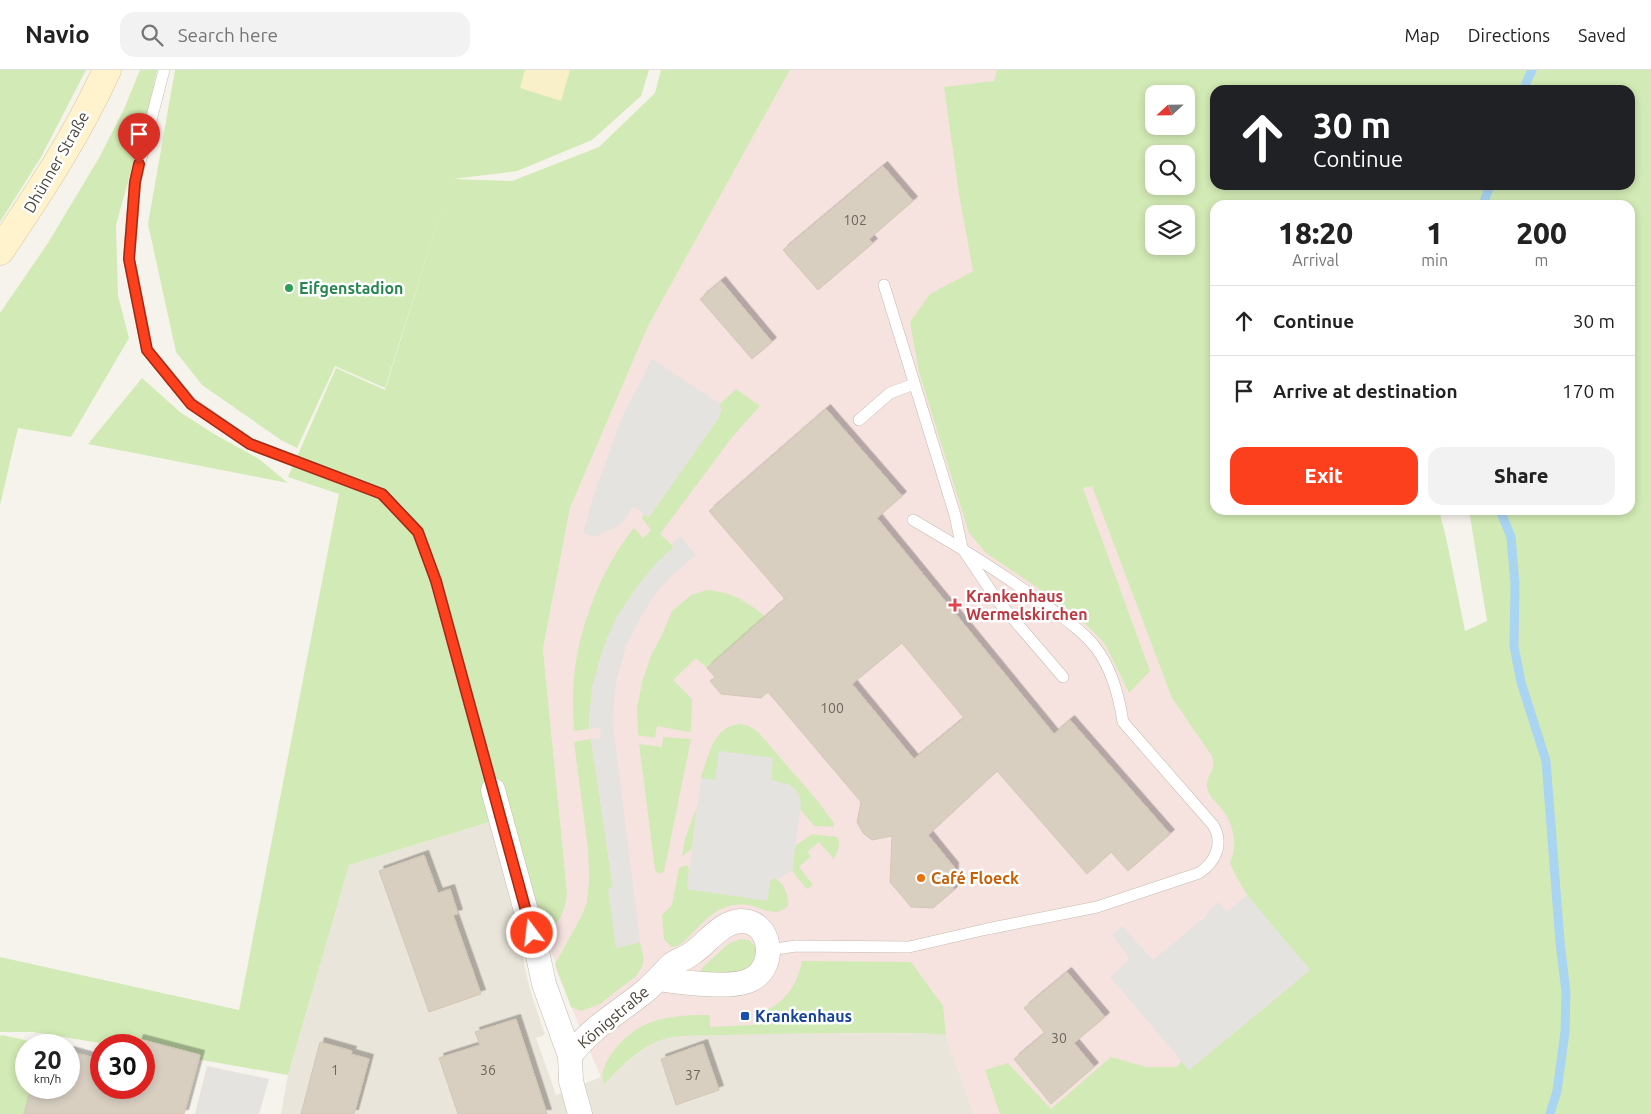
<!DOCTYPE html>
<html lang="en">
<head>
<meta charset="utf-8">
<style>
	:root { --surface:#fff; --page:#f2f2f2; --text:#222; --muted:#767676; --line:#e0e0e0; --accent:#fc3f1d }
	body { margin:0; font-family:Ubuntu,sans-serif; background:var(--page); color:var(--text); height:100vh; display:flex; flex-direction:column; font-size:19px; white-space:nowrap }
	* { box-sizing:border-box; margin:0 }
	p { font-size:16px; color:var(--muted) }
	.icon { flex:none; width:28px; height:28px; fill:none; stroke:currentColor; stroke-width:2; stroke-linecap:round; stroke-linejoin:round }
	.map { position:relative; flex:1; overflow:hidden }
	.details { position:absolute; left:1210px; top:130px; width:425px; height:315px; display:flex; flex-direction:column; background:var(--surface); border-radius:15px; box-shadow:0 2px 8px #0003 }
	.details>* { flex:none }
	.guide { position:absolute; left:1210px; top:15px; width:425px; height:105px; border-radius:15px; box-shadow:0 2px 8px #0003; background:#202124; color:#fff; overflow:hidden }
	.needle { width:32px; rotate:248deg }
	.controls { position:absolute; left:1145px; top:15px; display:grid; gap:10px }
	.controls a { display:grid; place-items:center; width:50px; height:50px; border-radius:10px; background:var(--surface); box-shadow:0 2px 8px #0003; font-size:25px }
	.speed { position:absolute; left:15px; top:964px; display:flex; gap:10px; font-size:25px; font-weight:700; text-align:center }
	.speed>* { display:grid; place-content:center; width:65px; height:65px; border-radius:50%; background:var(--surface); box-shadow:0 2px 8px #0003; line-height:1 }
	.speed small { font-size:12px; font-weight:400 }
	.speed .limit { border:8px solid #d22; background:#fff; color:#111 }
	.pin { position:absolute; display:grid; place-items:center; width:42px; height:42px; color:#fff; margin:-51px -21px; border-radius:50% 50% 50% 0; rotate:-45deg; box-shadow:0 0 5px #0007 }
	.pin .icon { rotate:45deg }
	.me { position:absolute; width:55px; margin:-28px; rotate:345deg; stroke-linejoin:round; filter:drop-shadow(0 0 4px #0008) }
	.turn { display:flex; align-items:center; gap:18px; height:105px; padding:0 20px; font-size:22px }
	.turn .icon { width:65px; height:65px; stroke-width:2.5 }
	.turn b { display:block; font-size:35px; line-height:42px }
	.eta { display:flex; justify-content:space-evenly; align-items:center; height:85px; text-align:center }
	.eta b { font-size:30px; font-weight:800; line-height:35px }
	.button { display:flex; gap:10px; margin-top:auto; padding:10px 20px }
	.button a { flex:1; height:58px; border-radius:15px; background:var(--accent); color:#fff; font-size:20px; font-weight:800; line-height:58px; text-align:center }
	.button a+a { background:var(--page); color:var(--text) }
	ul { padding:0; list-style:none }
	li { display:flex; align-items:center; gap:15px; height:70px; padding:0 20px; border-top:1px solid var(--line) }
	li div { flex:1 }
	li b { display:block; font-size:19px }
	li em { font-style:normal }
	header { display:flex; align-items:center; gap:30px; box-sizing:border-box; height:70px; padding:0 25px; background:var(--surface); border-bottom:1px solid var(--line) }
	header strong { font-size:24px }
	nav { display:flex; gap:28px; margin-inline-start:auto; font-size:18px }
	.search { width:350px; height:45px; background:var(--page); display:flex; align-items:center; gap:12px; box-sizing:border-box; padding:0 18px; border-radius:15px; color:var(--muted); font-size:19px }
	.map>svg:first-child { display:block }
</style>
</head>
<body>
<header>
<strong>Navio</strong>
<div class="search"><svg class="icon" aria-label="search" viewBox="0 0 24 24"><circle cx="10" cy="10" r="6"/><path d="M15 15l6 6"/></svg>Search here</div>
<nav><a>Map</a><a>Directions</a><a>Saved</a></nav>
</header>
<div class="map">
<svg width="1651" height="1044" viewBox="0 0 1651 1044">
	<defs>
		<filter id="shadow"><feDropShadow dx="4.5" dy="-4.5" stdDeviation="0" flood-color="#0004"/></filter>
	</defs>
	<rect width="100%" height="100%" fill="#f6f3ec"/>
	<path fill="#eae5da" d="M496,750L522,863L524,894L530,920L545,965L536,968L556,1025L601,1007L605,1014L617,1001L637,984L652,974L663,969L688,966L758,964L920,963L946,965L974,1044H281L288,1005L349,795Z"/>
	<path fill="#f6e3e0" d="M790,0H997L995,11L1154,176L1215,440L1289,875L1310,900L1401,1044H974L946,965L920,963L758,964L688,966L663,969L652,974L637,984L617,1001L604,1015L556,900L555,891L543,860L550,858L567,822L543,579L570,438L648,256Z"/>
	<g fill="#d2eab5" fill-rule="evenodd">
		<path d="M0,0H86L41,87L0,152Z"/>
		<path d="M140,0H157L148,40L116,155L118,226L129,268L71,367L18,358L0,435V243L48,173L99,88L124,39Z"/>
		<path d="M175,0H649L641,26L592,70L517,101L453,109L512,111L599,77L655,23L661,0H790L648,256L570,438L543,579L567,822C565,839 562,855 543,860L496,750L349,795L288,1005L144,980V975H112L33,962H0V887L239,940L339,424L288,407L336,298L385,320L451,109L385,318L335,296L297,378L281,370L202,315L176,282L148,154Z"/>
		<path d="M997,0H1651V1044H1000L985,1000L1008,993L1051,1039L1111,987L1146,997H1176L1182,991L1189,1000L1310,900C1282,867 1246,833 1230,793C1238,775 1234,754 1221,738C1215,731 1207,725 1207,715C1207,704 1217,700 1212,686L1172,628L1092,416L1083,418L1150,601L1129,623L1106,576L1096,564L1067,538L986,483L969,463L919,302L910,252L930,224L973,201L959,124L944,17L994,11ZM1215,20H1630V115H1215ZM1154,24H1186V56H1154ZM1154,84H1186V116H1154ZM1215,135H1630V440H1469L1487,551L1465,561L1447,472L1439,440H1215ZM1154,144H1186V176H1154Z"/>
		<path d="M142,308L180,342L214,364L259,389L288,413L88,374Z"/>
		<path d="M736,319L760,336L733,366L660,464L674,477C621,524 590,588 589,659L574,661C573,638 572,614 576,591C584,545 604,495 634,458L643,468L651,460L642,448L644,444L649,447L718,349L721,341L720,334Z"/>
		<path d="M707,520C734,523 744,530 765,546L707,598L696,588L673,610L692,629L691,661L689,662L657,656L655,668L638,665L637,638L642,612L652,583L660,569L672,541L691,525Z"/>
		<path d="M740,654L749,656L758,662L816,729L834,753V757L814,756L800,739V730L795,719L771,710L772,688L713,711L702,709L701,706C709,686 713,656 740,654Z"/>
		<path d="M663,667L691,669L664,802L659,804L655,800L639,674L662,677Z"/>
		<path d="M591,669L613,818L609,819L616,878L640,872L644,889L642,897L636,906L600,934L581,941L571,937L555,894L581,847L587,832L589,809L588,779L574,672Z"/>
		<path d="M697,736L692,779L682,786L685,769Z"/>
		<path d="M812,764L837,767C842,774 837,782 834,789L819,772L807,782L811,786L799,797L813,815L807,819L792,801L795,776Z"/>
		<path d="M686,795L689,798L687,819L767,830L769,811L773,808C785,812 788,825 788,836C775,848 763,838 748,835C744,834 737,835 733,835C709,839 696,863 678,876L671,877L664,869L662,845L672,835L679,798Z"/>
		<path d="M740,869L749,870L756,877V892L741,902L701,903V899L728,874Z"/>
		<path d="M802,891L911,892L943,936L946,965L920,963C856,963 792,963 729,965C710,966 678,964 661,970C639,978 619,998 604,1015C600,1004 604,996 610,986C636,948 668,945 710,945V957L754,955L758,951L760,943C764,940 770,939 774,936C791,925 798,909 802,891Z"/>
		<path d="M2,965L43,974L26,975V1018H31L24,1044H0V966Z"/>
	</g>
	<path fill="#f9efc9" d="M525,0H570L561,31L520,18Z"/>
	<g fill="#e5e3e0">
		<path d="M652,289L720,334L721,341L718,349L649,447L633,437L622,454L595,467L583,463L592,430L622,347Z"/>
		<path d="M680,466L696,485L670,507L654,526L642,545L626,576L617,609L614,631L613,655L640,872L616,878L608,819L613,817L591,669L601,668L600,657L589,659L592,617L607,568L617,546L639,514L657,492L674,477L672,474Z"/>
		<path d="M719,681L773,688L771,710L788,714L795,719L799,726L801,734L792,801L777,809L771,808L767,831L687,819L701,708L715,710Z"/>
		<path d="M1247,825L1310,900L1189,1000L1110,907L1127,892L1129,887L1112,865L1122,856L1153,890L1206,846L1207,843L1218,832L1226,841H1228Z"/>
		<path d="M207,996L269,1009L259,1044H195Z"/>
	</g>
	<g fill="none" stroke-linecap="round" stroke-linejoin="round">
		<g stroke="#a9d4f2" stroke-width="9">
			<path d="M1523,20L1532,0"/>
			<path d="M1483,135L1490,115"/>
			<path d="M1500,440L1511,467L1515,514L1514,576L1521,612L1546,691L1560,872L1566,922L1565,962L1557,1021L1550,1044"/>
		</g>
	</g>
	<g fill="#d8cfc1" stroke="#d3c7b4" fill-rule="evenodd" filter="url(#shadow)">
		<path d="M883,96L913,131L869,169L873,173L818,220L783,180Z"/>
		<path d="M721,211L772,272L752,289L700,229Z"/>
		<path d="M826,339L902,426L877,448L1054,664L1070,650L1170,764L1128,801L1111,782L1087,804L997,701L928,765L954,797L953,821L933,838L911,837L890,812L892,766L872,770L863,763L857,752L861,732L768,622L761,628L721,624L710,611L715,607L707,598L785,529L709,441ZM902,573L964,648L914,689L852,614Z"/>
		<path d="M424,785L438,823L450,819L458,844L453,845L481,924L429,942L379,801Z"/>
		<path d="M1067,902L1105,947L1074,973L1094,997L1051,1034L1014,989L1045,963L1024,938Z"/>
		<path d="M516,949L547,1044H458L439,988L480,975L475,962Z"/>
		<path d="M139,969L200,985L184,1044H24L31,1018H69V981L101,990V1018H144V975H137Z"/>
		<path d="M320,972L352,981L351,984L369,989L354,1044H301Z"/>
		<path d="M703,974L719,1020L676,1035L661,989Z"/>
	</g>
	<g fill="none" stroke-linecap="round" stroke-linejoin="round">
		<g stroke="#c2bbae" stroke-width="12">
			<g id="lane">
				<path d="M164,0L135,112L129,189L147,280L191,333L250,374L382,424L418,462L436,511L493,720"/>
				<path d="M884,215L955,445L962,478L997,530L1063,607"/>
				<path d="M859,350L890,323L914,314"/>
				<path d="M769,880L796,876L909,877L987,859L1097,837L1199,803C1216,792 1224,773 1213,755L1123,652C1119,626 1112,599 1096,578C1082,560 1062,547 1044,534C1002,503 958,476 913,450"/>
			</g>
		</g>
		<g stroke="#c2bbae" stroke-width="25">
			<g id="street">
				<path d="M493,720L537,881L544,914L570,986"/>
				<path d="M580,1044L571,1011L570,986C590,958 618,943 644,922C654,914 662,904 671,895C677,890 685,889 691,884C707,874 720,852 741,851C772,851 777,896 752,909C734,920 680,912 658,909"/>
			</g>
		</g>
		<g stroke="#d6c79b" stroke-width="29">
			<path id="secondary" d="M0,181C39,123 78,64 107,0"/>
		</g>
		<use href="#lane" stroke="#fff" stroke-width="11"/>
		<use href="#street" stroke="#fff" stroke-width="24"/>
		<use href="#secondary" stroke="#fff3cd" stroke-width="28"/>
	</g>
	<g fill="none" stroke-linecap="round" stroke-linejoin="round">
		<g stroke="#a42913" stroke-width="12">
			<path id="route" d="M139,94L135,112L129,189L147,280L191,334L250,374L382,424L418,462L436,511L532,863"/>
		</g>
		<use href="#route" stroke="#fc3f1d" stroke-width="9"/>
	</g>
	<circle fill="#2e9e5b" stroke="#fff" stroke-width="2" cx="289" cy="218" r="5"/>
	<path fill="#e0444e" stroke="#fff" stroke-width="2" d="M952.5 527.5h5v5h5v5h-5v5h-5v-5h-5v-5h5z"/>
	<circle fill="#e8710a" stroke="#fff" stroke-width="2" cx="921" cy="808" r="5"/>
	<rect fill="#1a4fb4" stroke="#fff" stroke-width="2" x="740" y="941" width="10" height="10" rx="2.5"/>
	<g text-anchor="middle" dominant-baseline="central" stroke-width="5" stroke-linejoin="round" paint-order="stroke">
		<g font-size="14" fill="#6e675b">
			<text x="855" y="150">102</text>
			<text x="832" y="638">100</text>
			<text x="1059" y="968">30</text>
			<text x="335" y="1000">1</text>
			<text x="488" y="1000">36</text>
			<text x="693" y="1005">37</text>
		</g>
		<g font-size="16" fill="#4b4439" stroke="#fff">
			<text transform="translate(56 92) rotate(-60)">Dhünner Straße</text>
			<text transform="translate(613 947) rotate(-40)">Königstraße</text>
		</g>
		<g font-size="16" font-weight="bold" fill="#27864d" stroke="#fff" text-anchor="start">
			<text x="299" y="218">Eifgenstadion</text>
		</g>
		<g font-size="16" font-weight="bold" fill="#be3a42" stroke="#fff" text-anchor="start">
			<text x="966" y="526">Krankenhaus<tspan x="966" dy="18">Wermelskirchen</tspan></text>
		</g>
		<g font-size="16" font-weight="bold" fill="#c56008" stroke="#fff" text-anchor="start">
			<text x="931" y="808">Café Floeck</text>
		</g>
		<g font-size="16" font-weight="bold" fill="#164399" stroke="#fff" text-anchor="start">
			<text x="755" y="946">Krankenhaus</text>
		</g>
	</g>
</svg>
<div class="controls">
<a><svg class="needle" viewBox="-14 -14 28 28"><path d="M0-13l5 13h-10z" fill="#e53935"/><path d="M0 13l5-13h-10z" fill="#767676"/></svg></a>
<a><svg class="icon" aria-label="search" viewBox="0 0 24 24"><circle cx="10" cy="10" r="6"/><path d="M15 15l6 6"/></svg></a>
<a><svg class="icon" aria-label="layers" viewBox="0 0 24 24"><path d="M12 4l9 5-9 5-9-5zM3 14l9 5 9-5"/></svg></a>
</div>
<div class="speed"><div>20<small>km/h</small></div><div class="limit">30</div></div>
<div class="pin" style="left:139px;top:94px;background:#d93025"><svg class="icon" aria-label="arrive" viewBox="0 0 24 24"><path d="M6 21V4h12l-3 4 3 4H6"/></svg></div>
<svg class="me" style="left:532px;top:863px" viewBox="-20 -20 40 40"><circle r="17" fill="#fc3f1d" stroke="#fff" stroke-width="3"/><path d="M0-11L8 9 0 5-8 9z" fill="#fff"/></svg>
<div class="guide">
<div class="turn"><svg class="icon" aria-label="ahead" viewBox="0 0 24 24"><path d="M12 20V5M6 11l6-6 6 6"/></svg><div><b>30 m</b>Continue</div></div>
</div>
<section class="details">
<div class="eta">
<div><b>18:20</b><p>Arrival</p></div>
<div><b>1</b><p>min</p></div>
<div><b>200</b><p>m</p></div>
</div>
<ul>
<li><svg class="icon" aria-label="ahead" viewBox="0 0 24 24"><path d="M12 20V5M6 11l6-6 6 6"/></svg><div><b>Continue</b></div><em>30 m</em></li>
<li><svg class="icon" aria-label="arrive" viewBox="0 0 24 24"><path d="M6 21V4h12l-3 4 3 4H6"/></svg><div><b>Arrive at destination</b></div><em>170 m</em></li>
</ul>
<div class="button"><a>Exit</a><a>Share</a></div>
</section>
</div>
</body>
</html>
